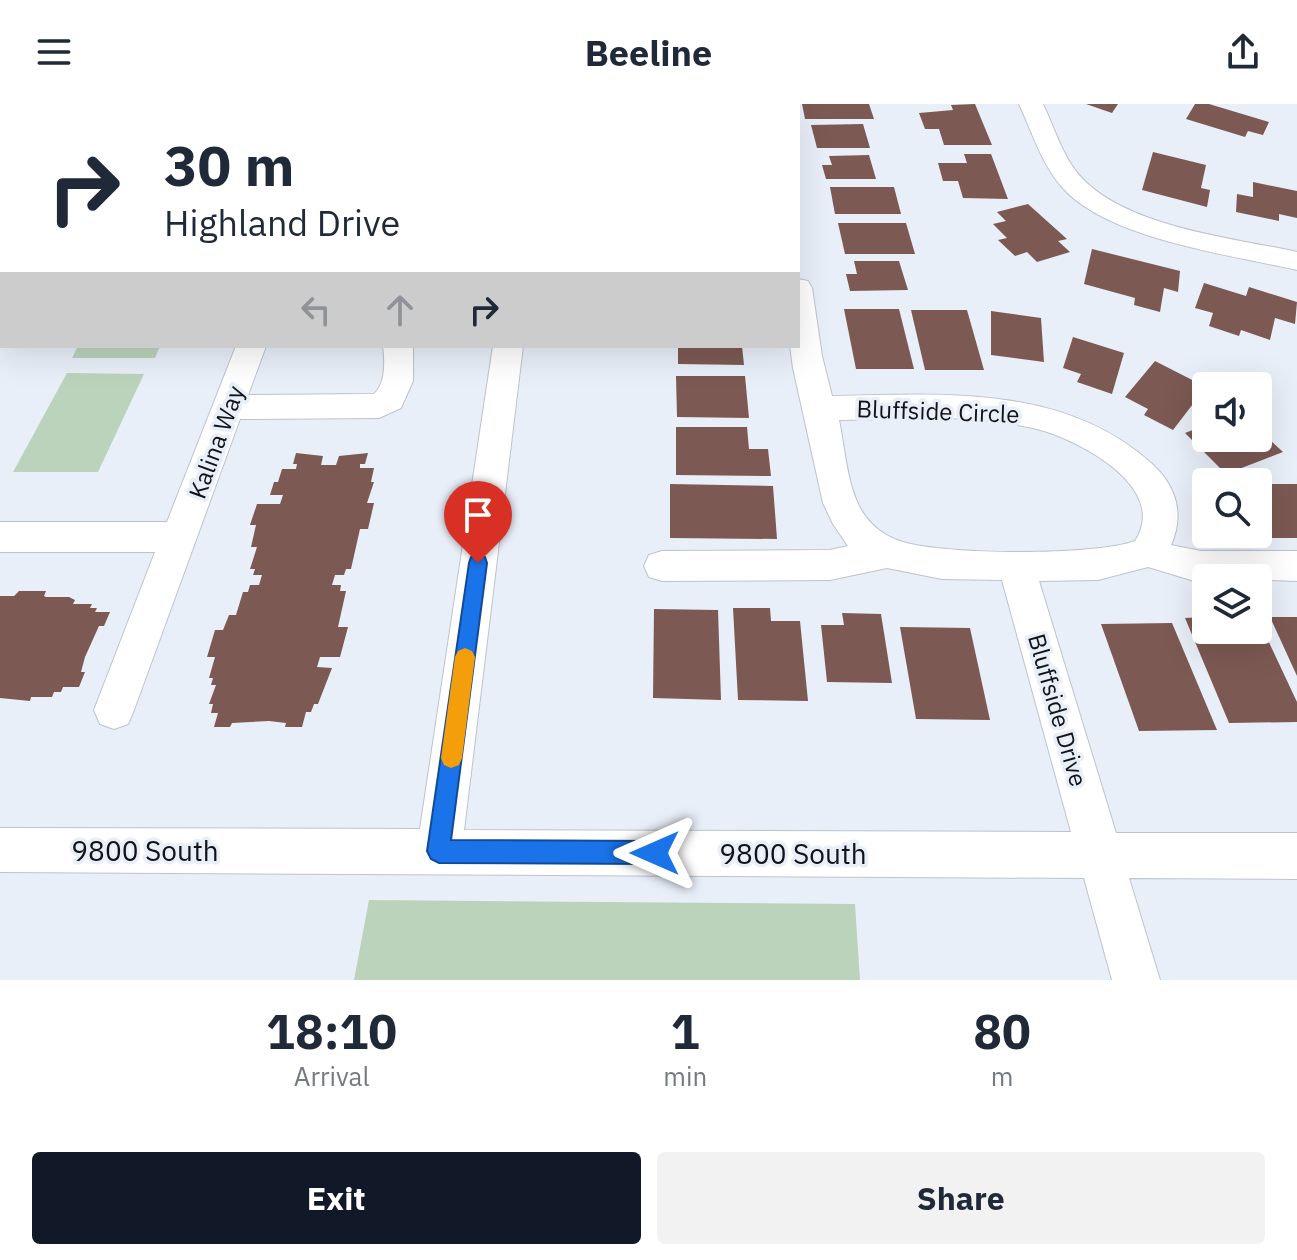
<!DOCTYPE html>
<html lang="en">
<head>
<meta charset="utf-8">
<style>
	:root { --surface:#fff; --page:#f2f2f3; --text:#1f2937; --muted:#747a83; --accent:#111827 }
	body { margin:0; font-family:"IBM Plex Sans",sans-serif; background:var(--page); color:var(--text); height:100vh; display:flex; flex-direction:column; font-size:30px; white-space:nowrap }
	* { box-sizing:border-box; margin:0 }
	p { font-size:26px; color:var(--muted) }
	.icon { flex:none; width:44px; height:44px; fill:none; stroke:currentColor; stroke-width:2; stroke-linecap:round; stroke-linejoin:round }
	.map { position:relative; height:876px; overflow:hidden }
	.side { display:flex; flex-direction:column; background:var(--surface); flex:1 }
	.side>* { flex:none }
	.banner { position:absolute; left:0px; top:0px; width:800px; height:244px; box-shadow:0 8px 32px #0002; background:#fff; color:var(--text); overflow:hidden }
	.controls { position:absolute; left:1192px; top:268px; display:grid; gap:16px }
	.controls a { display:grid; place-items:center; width:80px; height:80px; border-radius:8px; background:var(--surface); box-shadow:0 8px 32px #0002; font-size:40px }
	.pin { position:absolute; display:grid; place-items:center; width:68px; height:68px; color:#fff; margin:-82px -34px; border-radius:50% 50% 50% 0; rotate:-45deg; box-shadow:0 0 8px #0007 }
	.pin .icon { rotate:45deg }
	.me { position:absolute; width:88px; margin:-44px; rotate:270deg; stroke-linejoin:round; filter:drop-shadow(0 0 6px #0008) }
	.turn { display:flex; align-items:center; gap:28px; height:168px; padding:0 32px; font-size:36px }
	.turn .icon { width:104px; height:104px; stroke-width:2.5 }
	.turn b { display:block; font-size:56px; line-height:68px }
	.lanes { display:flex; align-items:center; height:76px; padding:0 32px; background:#0003; justify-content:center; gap:40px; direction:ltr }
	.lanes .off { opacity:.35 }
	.eta { display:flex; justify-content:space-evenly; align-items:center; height:136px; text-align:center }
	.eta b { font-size:48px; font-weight:700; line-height:56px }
	.button { display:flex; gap:16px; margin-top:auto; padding:16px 32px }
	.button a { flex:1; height:92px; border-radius:8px; background:var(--accent); color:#fff; font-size:32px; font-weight:700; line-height:92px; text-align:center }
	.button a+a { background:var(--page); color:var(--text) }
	header { display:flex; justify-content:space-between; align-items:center; height:104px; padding:0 32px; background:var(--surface); font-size:36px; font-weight:700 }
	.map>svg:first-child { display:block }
</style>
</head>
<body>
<header><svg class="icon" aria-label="menu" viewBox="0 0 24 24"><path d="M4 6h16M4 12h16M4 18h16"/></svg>Beeline<svg class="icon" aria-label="share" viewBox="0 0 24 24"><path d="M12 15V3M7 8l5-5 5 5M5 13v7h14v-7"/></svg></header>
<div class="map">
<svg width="1297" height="876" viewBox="0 0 1297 876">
	<rect width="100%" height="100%" fill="#e9eff9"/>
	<g fill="#bbd3bb">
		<path d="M78,242H160L155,254H72Z"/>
		<path d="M67,269L144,270L98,368H13Z"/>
		<path d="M369,796L855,800L860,876H354Z"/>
	</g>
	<g fill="#7d5953">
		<path d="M802,0H869L874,15H805Z"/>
		<path d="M975,0L992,41H944L939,25H925L919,9L953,6L951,1Z"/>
		<path d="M1086,0H1118L1112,9Z"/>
		<path d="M1195,0H1209L1269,18L1263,31L1248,27L1245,33L1186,15Z"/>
		<path d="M863,20L870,44H817L811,21Z"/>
		<path d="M1153,48L1206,61L1201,84L1210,86L1207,103L1142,86Z"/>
		<path d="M964,50H991L1008,95L963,94L958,77H943L938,59H967Z"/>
		<path d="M869,51L876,75H826L822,61H832L829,52Z"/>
		<path d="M1253,78L1297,87V114L1279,110V117L1236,108L1237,90L1253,93Z"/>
		<path d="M830,83H894L901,110H835Z"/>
		<path d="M1028,100L1067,135L1058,137L1070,148L1037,158L1027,148L1015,152L998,136L1007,134L993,120L1006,117L997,108Z"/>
		<path d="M838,119H906L915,150H845Z"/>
		<path d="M1092,145L1180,167L1178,188L1164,184L1160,208L1134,201L1135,194L1084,180Z"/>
		<path d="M854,157H899L908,186L850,187L846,170H857Z"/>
		<path d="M1204,179L1246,192L1249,183L1297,198L1295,220L1275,214L1270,236L1241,226L1239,232L1209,222L1213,209L1195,204Z"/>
		<path d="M844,205H899L914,265H856Z"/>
		<path d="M911,206H967L984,266H925Z"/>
		<path d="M991,207L1041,214L1044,258L991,251Z"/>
		<path d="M1073,233L1124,249L1112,290L1077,278L1081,270L1063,264Z"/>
		<path d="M678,242H742L744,261L678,260Z"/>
		<path d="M1155,257L1206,283L1173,326L1144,311L1148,305L1125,293Z"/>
		<path d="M676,272H745L749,314L677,313Z"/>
		<path d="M1206,321V334H1258V325L1283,348L1226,370L1185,329Z"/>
		<path d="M676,323H747L749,345H768L771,372L676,371Z"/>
		<path d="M296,349L323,352L321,361H336L339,352L368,349L365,360H360V364H374L371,378H374L367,399H374L368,425H360L351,465H346L344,471H335L332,481H341L340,487H346L338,523H348L340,553H320L317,563L332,564L318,600H314L311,608H306L302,623H285L286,619L269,617L232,619L230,623H214L218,609H211L213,600H209L216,581H211L213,574H209L215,553H207L215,526H223L229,511H236L243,488H248L250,481H259L262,471H253L255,465H250L257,443H251L256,421H250L257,400H280L283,391H270L274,378H278L282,365H296L297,360H293Z"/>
		<path d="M670,380L773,382L777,435L670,434Z"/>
		<path d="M1258,380H1297V434H1252L1250,430H1258Z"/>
		<path d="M19,487H46L44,492L46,493H69L75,496L73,500H92L90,504H97L95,508H110L104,522H99L85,553L81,568H85L79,583H63L61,588H54L52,593H31L30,597L0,594V492H14Z"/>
		<path d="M733,504H770L771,517H800L808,597L738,596Z"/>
		<path d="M654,505L718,506L721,596L653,594Z"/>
		<path d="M842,509L881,510L892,579L827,578L821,521H844Z"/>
		<path d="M1206,513V526H1258V515L1297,598V618L1229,619L1185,514Z"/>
		<path d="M1270,513H1297V572Z"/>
		<path d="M1172,519L1217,626L1139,627L1101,520Z"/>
		<path d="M900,523L970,524L990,616L916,615Z"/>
	</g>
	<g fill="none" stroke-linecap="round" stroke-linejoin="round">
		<g stroke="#bdc3cd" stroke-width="2">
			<g id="minor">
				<path d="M330,0H354L329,2Z"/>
				<rect x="529" y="0" width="24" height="2"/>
				<path d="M746,0H770L771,2H747Z"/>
				<path d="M1019,0H1043C1054,23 1062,51 1079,71C1124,123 1233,134 1297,148V166C1232,151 1105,135 1061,82C1041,58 1032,28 1019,0Z"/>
				<path d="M0,104H2L0,122Z"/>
				<path d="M798,175L808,177L812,184L822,252L832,292C942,290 1063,280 1151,359C1176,381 1185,410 1171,441L1201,447H1297V477L1206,474V478L1201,479L1148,463L1098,476L1039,477L1116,729H1297V775L1129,774L1160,876H1112L1084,774L0,768V724L420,725L493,242H523L464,726L1071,728L1002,476L942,475L887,464L830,476L662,477L649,473L644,462L649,451L662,447L830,446L848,442L833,420L823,399L793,264L790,242H798ZM951,314C980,316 1009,318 1037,325C1079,336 1170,383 1135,437C1094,452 946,451 903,438C892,435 880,428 872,420C847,396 846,348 839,316Z"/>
				<path d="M236,242H266L248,291L374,290C386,279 385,257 383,242H413V277L401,304L379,314L240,315L134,606L128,620L114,625L100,620L94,606L155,448H0V418H167Z"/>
			</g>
		</g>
		<use href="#minor" fill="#fff" fill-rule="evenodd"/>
	</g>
	<path fill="#1a73e8" stroke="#114b97" stroke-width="2" d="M478,451L485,453L487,459L451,736L655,737L663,741L667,749L663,757L655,760L439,759L431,755L427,747L469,459L471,453Z"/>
	<path fill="#f59e0b" d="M465,544L472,547L475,553L462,654L459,661L451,664L444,661L441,654L455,553L458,547Z"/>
	<g text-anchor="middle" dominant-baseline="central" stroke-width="7" stroke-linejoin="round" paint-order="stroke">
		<g font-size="24" fill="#111316" stroke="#e9eff9">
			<text transform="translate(938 307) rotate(2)">Bluffside Circle</text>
			<text transform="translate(216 338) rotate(-70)">Kalina Way</text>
			<text transform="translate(1058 606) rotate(74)">Bluffside Drive</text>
		</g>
		<g font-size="28" fill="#111316" stroke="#e9eff9">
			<text x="145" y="746">9800 South</text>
			<text x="793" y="749">9800 South</text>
		</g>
	</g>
</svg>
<div class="controls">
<a><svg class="icon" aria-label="sound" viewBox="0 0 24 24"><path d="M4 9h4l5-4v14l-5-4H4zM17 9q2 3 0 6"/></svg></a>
<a><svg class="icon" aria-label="search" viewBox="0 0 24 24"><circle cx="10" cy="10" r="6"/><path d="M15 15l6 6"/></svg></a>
<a><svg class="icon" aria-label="layers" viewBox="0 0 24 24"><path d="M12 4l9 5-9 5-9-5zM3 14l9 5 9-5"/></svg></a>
</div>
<div class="pin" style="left:478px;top:459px;background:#d93025"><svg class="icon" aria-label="arrive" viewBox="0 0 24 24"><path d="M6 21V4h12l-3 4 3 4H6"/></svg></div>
<svg class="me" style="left:655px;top:749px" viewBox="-20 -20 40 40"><path d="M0-17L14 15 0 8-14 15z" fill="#1a73e8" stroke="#fff" stroke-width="4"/></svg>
<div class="banner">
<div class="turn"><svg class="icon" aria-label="right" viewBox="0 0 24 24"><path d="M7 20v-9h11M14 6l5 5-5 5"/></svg><div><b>30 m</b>Highland Drive</div></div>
<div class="lanes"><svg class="icon off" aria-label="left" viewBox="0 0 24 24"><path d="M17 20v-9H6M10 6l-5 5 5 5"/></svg><svg class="icon off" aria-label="ahead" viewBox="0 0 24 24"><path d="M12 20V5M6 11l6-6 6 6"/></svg><svg class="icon" aria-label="right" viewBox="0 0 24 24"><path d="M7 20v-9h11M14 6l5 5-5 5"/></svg></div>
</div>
</div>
<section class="side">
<div class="eta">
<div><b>18:10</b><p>Arrival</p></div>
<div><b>1</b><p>min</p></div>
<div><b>80</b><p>m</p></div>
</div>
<div class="button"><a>Exit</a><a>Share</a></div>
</section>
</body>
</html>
